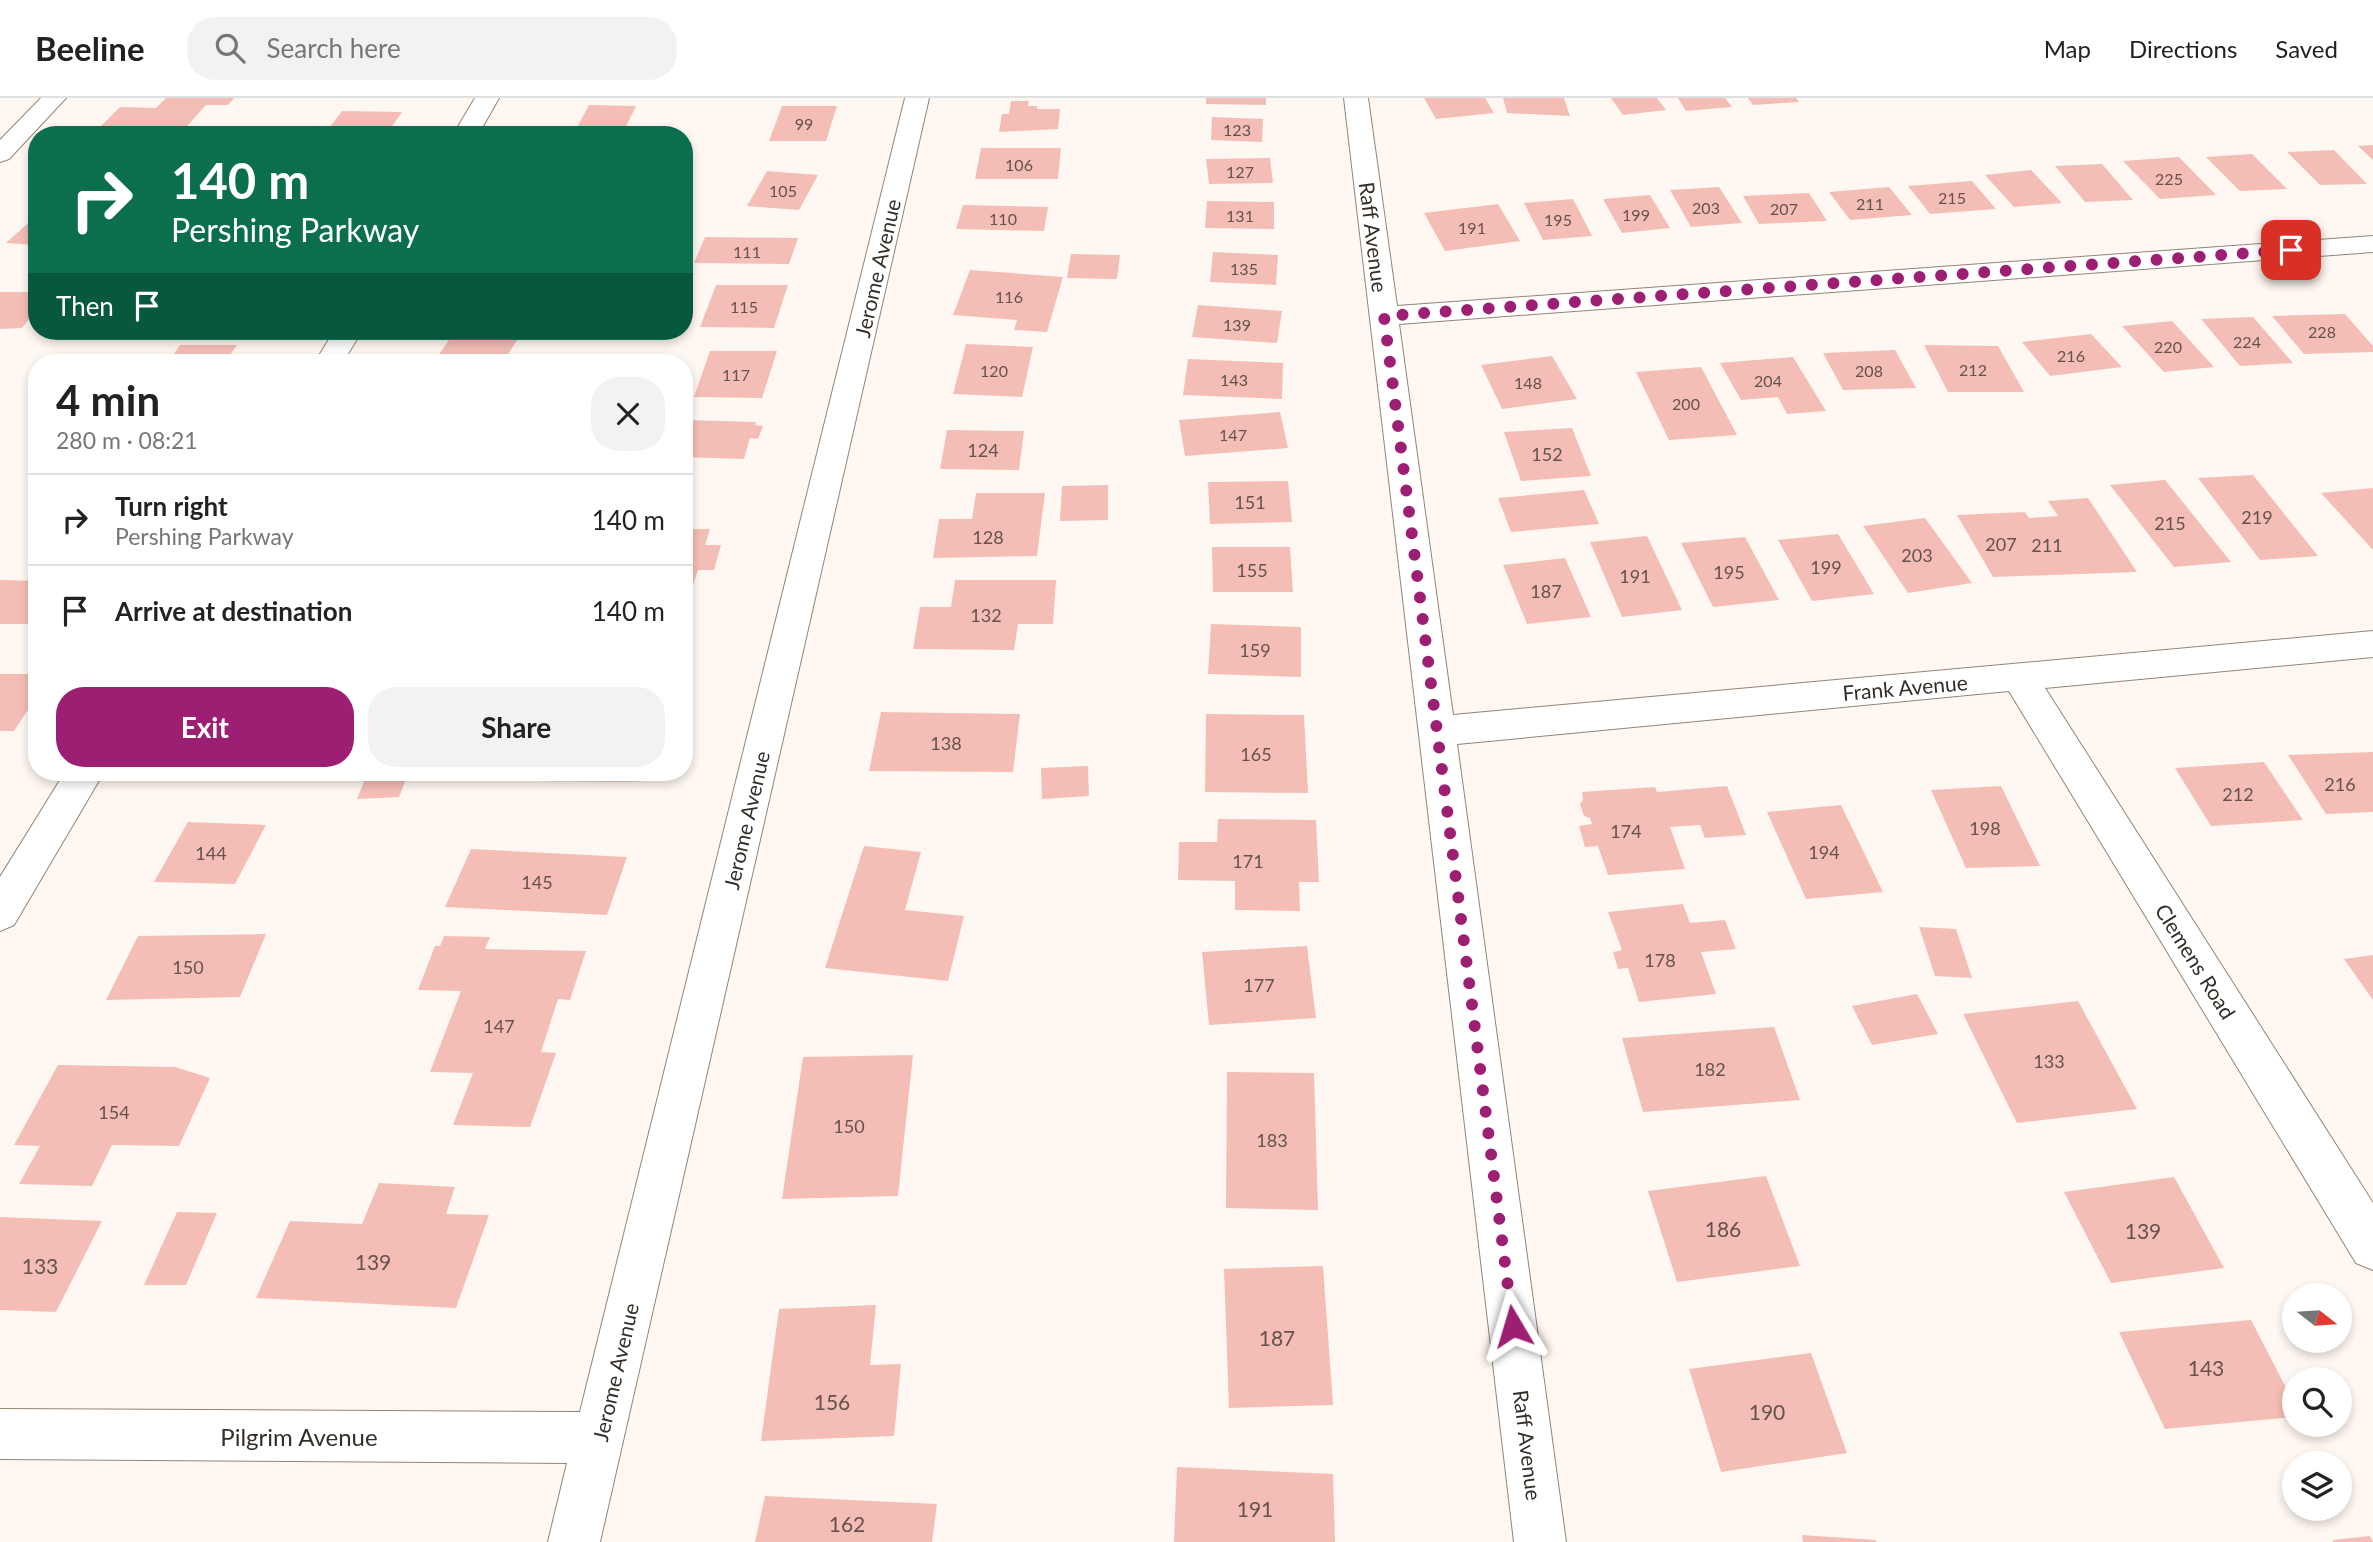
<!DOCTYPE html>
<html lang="en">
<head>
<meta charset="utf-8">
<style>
	:root { --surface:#fff; --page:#f2f2f2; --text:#222; --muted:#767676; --line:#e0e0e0; --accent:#9d1f73 }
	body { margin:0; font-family:Lato,sans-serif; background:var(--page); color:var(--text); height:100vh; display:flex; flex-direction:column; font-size:26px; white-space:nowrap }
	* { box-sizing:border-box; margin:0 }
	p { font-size:23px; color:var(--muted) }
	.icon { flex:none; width:38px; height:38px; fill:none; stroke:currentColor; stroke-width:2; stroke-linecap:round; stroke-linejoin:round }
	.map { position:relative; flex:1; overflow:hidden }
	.side { position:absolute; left:28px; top:256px; width:665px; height:427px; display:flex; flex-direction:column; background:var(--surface); border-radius:28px; box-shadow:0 4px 10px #0003 }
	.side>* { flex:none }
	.guide { position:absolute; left:28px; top:28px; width:665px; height:214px; border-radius:28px; box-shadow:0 4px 10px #0003; background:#0b6e4f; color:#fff; overflow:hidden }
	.needle { width:46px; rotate:107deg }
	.controls { position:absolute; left:2282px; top:1185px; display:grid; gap:14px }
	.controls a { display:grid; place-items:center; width:70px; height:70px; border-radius:50%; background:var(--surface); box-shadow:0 4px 10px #0003; font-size:35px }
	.pin { position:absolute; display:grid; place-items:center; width:60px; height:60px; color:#fff; margin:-30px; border-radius:14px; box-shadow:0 4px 10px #0006 }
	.me { position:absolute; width:77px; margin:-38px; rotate:353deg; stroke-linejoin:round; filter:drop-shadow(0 0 5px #0008) }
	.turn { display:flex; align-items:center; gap:24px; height:147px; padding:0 28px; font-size:32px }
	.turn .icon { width:91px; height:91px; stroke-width:2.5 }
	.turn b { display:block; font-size:49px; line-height:60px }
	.then { display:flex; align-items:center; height:66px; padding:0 28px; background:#0003; gap:14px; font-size:26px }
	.round { display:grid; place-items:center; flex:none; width:74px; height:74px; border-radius:28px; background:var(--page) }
	.overview { display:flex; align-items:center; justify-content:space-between; height:119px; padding:0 28px }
	h1 { font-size:42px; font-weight:700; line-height:52px }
	.primary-button { display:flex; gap:14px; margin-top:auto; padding:14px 28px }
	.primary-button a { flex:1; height:80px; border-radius:28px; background:var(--accent); color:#fff; font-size:28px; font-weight:700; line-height:80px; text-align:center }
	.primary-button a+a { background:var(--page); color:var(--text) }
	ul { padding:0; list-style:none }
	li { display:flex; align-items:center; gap:21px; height:91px; padding:0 28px; border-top:2px solid var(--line) }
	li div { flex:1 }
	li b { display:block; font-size:26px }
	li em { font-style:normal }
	header { display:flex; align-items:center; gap:42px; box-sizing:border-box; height:98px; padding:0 35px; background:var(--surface); border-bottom:2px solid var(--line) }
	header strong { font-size:33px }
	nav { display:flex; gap:38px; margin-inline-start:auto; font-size:24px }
	.search { width:490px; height:63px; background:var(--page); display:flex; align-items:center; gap:18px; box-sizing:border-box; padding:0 24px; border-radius:28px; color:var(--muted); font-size:26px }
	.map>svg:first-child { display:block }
</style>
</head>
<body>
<header>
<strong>Beeline</strong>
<div class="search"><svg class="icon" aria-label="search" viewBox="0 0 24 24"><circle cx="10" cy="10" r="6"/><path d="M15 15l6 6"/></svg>Search here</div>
<nav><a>Map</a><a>Directions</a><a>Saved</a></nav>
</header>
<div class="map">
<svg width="2373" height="1444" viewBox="0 0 2373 1444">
	<rect width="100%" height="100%" fill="#fff8f2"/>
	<g fill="#f4beb6">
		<path d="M166,0H234L228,7H206L180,36L96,33L120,9L156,10Z"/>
		<path d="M1206,0H1266V7L1206,6Z"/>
		<path d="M1424,0H1485L1494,15L1436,21Z"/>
		<path d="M1503,0H1564L1570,18L1507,15Z"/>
		<path d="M1611,0H1657L1666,12L1623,17Z"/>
		<path d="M1678,0H1725L1732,9L1686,13Z"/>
		<path d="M1748,0H1796L1799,4L1753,7Z"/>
		<path d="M1011,3H1029L1028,8H1037V11H1060L1058,31L999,34L1002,16H1009Z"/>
		<path d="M589,7L636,8L622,37H573Z"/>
		<path d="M782,8H837L826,43H769Z"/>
		<path d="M342,13L402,14L386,37H324Z"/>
		<path d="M1212,19L1263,21L1262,44L1211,42Z"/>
		<path d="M2373,47V62L2358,48Z"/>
		<path d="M981,50H1061L1058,81H975Z"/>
		<path d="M2334,52L2367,86L2320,87L2287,54Z"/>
		<path d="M2252,56L2287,91L2240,93L2206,59Z"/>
		<path d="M2179,59L2216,97L2160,101L2123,63Z"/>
		<path d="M1270,60L1273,85L1209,86L1206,61Z"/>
		<path d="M2102,66L2133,102L2085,104L2055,68Z"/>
		<path d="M2031,72L2062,105L2014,109L1985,77Z"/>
		<path d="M767,73L818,77L799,112L747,108Z"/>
		<path d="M1972,83L1996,111L1930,116L1908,88Z"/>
		<path d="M1719,89L1742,125L1691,129L1670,92Z"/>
		<path d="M1889,89L1912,117L1850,122L1829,94Z"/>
		<path d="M1809,95L1827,123L1759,126L1743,98Z"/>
		<path d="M1650,97L1670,130L1622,135L1603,101Z"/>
		<path d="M1573,101L1592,138L1543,142L1524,105Z"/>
		<path d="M1207,103L1274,104V131L1205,130Z"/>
		<path d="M1498,106L1520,143L1445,153L1424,115Z"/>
		<path d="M963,107L1048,109L1044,133L956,131Z"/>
		<path d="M37,117V147L6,145Z"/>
		<path d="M705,139L798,140L789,166L694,165Z"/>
		<path d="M1213,154L1278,157L1276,187L1210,184Z"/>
		<path d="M1071,156L1120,157L1117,181L1067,180Z"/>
		<path d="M970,172L1063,179L1047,234L1014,232L1017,222L953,217Z"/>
		<path d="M716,187H788L774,230L700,229Z"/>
		<path d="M0,194H37V211L22,230L0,231Z"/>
		<path d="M1198,207L1282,213L1277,245L1192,239Z"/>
		<path d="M2345,216L2373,248V254L2304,256L2272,218Z"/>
		<path d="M2253,219L2293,265L2240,268L2201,221Z"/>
		<path d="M2172,223L2214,269L2164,274L2122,228Z"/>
		<path d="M455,233H523L503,264H434Z"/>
		<path d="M2091,236L2122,269L2050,278L2022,244Z"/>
		<path d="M966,246L1033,249L1022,299L953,296Z"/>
		<path d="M180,247H237L225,264H168Z"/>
		<path d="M1924,247L1998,248L2024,294H1948Z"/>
		<path d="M1895,252L1916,290L1843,292L1823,255Z"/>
		<path d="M710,253H777L762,300L694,299Z"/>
		<path d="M1552,258L1577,301L1502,311L1481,267Z"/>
		<path d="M1793,259L1826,313L1787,316L1778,299L1741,302L1720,265Z"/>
		<path d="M1188,261L1283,265L1282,301L1183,297Z"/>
		<path d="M1701,269L1737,337L1669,342L1636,274Z"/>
		<path d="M1280,314L1288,350L1185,358L1179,322Z"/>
		<path d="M684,322L756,324L755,327L763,328L758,341L750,340L744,361L684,359Z"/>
		<path d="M1572,330L1591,378L1521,383L1504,334Z"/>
		<path d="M947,332L1024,333L1019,372L940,371Z"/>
		<path d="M2253,377L2318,458L2260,462L2198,380Z"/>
		<path d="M2165,382L2231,464L2174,469L2110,387Z"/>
		<path d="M1288,383L1292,424L1210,426L1208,384Z"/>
		<path d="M1108,387V422L1060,423L1062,388Z"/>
		<path d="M2373,390V452L2321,395Z"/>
		<path d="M1584,392L1599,426L1511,434L1498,400Z"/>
		<path d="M976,395H1045L1037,458L933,460L939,421H972Z"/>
		<path d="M2088,400L2137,474L1993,479L1957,417L2025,414L2029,420L2058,418L2048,403Z"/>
		<path d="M1925,420L1972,485L1908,495L1863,428Z"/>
		<path d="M684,431H710L705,447H721L714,472H698L691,493H684Z"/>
		<path d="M1838,436L1874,496L1812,503L1778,442Z"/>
		<path d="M1647,438L1682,512L1622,519L1590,444Z"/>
		<path d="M1745,439L1779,502L1713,509L1681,445Z"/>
		<path d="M1212,449H1290L1293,494H1213Z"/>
		<path d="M1565,460L1591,519L1527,526L1503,467Z"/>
		<path d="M0,482L37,483V526H0Z"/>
		<path d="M955,482H1056L1053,526H1018L1014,552L913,551L920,509H951Z"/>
		<path d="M1211,526L1301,529V579L1208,576Z"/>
		<path d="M0,576H35L33,579H37V598L14,633H0Z"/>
		<path d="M881,614L1020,616L1013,674L869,673Z"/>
		<path d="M1206,616L1304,617L1308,695L1205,694Z"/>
		<path d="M2373,654V714L2326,716L2288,657Z"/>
		<path d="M2264,664L2303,722L2211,728L2175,670Z"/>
		<path d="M1088,668L1089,698L1042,701L1041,670Z"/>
		<path d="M226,674H327L325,677L226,676Z"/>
		<path d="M368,674H409L399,699L357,701Z"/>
		<path d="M522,674H649L646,683L626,684L534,683L519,681Z"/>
		<path d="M1727,688L1746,737L1705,740L1700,727L1670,729L1685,771L1608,777L1598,748L1585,749L1579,728L1592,726L1590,720L1584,718L1580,706L1583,702L1582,694L1655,689L1657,694Z"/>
		<path d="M2001,688L2040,768L1966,770L1931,692Z"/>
		<path d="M1841,707L1883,794L1806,801L1767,714Z"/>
		<path d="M1218,721L1316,722L1319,784H1299L1300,813L1235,812V783L1178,782L1179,744H1217Z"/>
		<path d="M188,724L266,727L235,786L154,784Z"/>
		<path d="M864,748L921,754L905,812L964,818L948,883L825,870Z"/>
		<path d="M471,751L627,759L607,817L445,809Z"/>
		<path d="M1683,806L1690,825L1725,822L1736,851L1701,854L1716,896L1639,904L1628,870L1618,871L1613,854L1622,852L1608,814Z"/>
		<path d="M1919,829L1956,831L1972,880L1935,878Z"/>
		<path d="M266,836L240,899L106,902L138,838Z"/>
		<path d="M444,838L490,839L485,851L586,853L570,902L558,901L541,954L556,955L530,1029L453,1027L473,975L430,974L461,893L418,892L435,848H440Z"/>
		<path d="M1307,848L1316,920L1209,927L1202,854Z"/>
		<path d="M2373,857V902L2344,861Z"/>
		<path d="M1917,896L1938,936L1872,947L1852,908Z"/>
		<path d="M2078,903L2137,1011L2017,1025L1963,916Z"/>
		<path d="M1774,929L1800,1002L1643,1014L1622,940Z"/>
		<path d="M913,957L898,1098L782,1101L803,959Z"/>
		<path d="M58,967L175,969L210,980L179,1048L112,1047L92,1088L19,1086L40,1048L14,1047Z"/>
		<path d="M1227,974L1314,975L1318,1112L1226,1110Z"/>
		<path d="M1766,1078L1800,1168L1677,1184L1648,1093Z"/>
		<path d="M2174,1079L2224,1170L2111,1185L2064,1094Z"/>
		<path d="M379,1085L455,1089L446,1116L489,1117L456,1210L256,1200L290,1123L362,1126Z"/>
		<path d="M177,1114L217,1115L186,1187H144Z"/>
		<path d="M0,1119L102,1123L56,1214L0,1212Z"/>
		<path d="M1323,1168L1333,1307L1229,1310L1224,1171Z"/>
		<path d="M876,1207L870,1267L901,1266L894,1338L761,1343L779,1211Z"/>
		<path d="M2251,1222L2294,1305V1319L2165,1331L2119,1234Z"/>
		<path d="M1811,1255L1847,1355L1721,1374L1689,1271Z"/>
		<path d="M1177,1369L1333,1376L1335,1444H1174Z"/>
		<path d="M765,1398L937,1406L932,1444H755Z"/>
		<path d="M1802,1437L1876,1442V1444H1803Z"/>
		<path d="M2370,1438L2373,1444H2333V1442Z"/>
	</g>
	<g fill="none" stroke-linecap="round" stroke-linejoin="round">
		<g stroke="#938476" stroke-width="2">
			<g id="street">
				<path d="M41,0H66L9,61L0,64V42Z"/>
				<path d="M475,0H499L478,37H453Z"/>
				<path d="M905,0H929L600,1444H548L567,1365L0,1361V1311L580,1314Z"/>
				<path d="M1344,0H1368L1397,208L2373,138V154L1399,226L1453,617L2373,533V559L2045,590L2373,1105V1172L2356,1165L2009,593L1457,646L1566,1444H1514Z"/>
				<path d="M334,233H362L343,264H315Z"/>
				<path d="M65,674H104L14,827L0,833V779Z"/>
			</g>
		</g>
		<use href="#street" fill="#fff" fill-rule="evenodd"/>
	</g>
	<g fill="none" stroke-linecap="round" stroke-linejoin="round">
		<path stroke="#9d1f73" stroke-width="12" stroke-dasharray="0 21.6" d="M1513,1228L1384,218L2291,152"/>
	</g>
	<g text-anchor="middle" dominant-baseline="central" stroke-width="7" stroke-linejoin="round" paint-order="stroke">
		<g font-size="16" fill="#64524c">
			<text x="804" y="25">99</text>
			<text x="1237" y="31">123</text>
			<text x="1019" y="66">106</text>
			<text x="1240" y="73">127</text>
			<text x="2169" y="80">225</text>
			<text x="783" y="92">105</text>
			<text x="1952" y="99">215</text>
			<text x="1870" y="105">211</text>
			<text x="1706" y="109">203</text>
			<text x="1784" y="110">207</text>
			<text x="1636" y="116">199</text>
			<text x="1240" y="117">131</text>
			<text x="1003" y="120">110</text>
			<text x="1558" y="121">195</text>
			<text x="1472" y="129">191</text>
			<text x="747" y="153">111</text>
			<text x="1244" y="170">135</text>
			<text x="1009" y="198">116</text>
			<text x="744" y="208">115</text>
			<text x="1237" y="226">139</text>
			<text x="2322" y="233">228</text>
			<text x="2247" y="243">224</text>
			<text x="2168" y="248">220</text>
			<text x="2071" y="257">216</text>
			<text x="1973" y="271">212</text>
			<text x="994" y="272">120</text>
			<text x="1869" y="272">208</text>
			<text x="736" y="276">117</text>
			<text x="1234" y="281">143</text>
			<text x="1768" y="282">204</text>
			<text x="1528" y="284">148</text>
			<text x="1686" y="305">200</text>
			<text x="1233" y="336">147</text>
		</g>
		<g font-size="18" fill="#64524c">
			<text x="983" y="352">124</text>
			<text x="1547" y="356">152</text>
			<text x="1250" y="404">151</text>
			<text x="2257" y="419">219</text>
			<text x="2170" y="425">215</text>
			<text x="988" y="439">128</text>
			<text x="2001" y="446">207</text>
			<text x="2047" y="447">211</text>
			<text x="1917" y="457">203</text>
			<text x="1826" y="469">199</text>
			<text x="1252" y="472">155</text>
			<text x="1729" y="474">195</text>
			<text x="1635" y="478">191</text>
			<text x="1546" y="493">187</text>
			<text x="986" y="517">132</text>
			<text x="1255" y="552">159</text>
			<text x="946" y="645">138</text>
			<text x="1256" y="656">165</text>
			<text x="2340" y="686">216</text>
			<text x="2238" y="696">212</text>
			<text x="1985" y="730">198</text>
			<text x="1626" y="733">174</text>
			<text x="1824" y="754">194</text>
			<text x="211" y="755">144</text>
			<text x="1248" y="763">171</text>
			<text x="537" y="784">145</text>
			<text x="1660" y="862">178</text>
			<text x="188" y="869">150</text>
			<text x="1259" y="887">177</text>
			<text x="499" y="928">147</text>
			<text x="2049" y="963">133</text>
			<text x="1710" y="971">182</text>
			<text x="114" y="1014">154</text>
			<text x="849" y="1028">150</text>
			<text x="1272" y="1042">183</text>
		</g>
		<g font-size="21" fill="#342e28" stroke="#fff">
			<text transform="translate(1374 139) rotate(83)">Raff Avenue</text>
			<text transform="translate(877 170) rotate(-77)">Jerome Avenue</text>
			<text transform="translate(1905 589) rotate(-5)">Frank Avenue</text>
			<text transform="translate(746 722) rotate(-77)">Jerome Avenue</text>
			<text transform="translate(2196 863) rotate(58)">Clemens Road</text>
			<text transform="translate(615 1274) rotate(-77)">Jerome Avenue</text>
			<text transform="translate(1528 1347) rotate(83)">Raff Avenue</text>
		</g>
		<g font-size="21" fill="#64524c">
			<text x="1723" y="1130">186</text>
			<text x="2143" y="1132">139</text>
			<text x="373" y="1163">139</text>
			<text x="40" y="1167">133</text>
			<text x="1277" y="1239">187</text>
			<text x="2206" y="1269">143</text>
			<text x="832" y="1303">156</text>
			<text x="1767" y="1313">190</text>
			<text x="1255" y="1410">191</text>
			<text x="847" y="1425">162</text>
		</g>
		<g font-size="24" fill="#342e28" stroke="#fff">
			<text x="299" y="1338">Pilgrim Avenue</text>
		</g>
	</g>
</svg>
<div class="controls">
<a><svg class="needle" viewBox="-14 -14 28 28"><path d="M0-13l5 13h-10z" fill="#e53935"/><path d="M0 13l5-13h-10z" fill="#767676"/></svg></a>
<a><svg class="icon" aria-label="search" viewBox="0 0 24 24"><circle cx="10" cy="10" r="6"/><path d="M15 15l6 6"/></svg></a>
<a><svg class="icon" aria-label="layers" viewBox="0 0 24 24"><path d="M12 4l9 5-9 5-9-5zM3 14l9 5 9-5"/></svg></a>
</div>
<div class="pin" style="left:2291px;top:152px;background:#d93025"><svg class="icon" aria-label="arrive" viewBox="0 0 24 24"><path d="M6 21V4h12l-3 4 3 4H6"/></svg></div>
<svg class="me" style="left:1513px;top:1228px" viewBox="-20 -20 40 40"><path d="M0-17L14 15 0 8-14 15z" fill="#9d1f73" stroke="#fff" stroke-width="4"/></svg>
<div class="guide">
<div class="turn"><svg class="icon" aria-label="right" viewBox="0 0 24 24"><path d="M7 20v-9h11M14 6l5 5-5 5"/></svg><div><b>140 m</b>Pershing Parkway</div></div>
<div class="then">Then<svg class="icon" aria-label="arrive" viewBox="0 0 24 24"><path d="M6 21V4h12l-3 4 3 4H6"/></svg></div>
</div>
<section class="side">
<div class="overview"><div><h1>4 min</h1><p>280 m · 08:21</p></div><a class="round"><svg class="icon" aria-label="close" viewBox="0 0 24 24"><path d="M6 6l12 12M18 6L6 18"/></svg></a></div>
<ul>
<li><svg class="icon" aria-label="right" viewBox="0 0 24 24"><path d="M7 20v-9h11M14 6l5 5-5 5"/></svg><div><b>Turn right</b><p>Pershing Parkway</p></div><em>140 m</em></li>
<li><svg class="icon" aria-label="arrive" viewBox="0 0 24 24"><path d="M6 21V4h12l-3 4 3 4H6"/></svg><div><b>Arrive at destination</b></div><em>140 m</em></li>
</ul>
<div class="primary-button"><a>Exit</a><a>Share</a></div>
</section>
</div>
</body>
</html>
